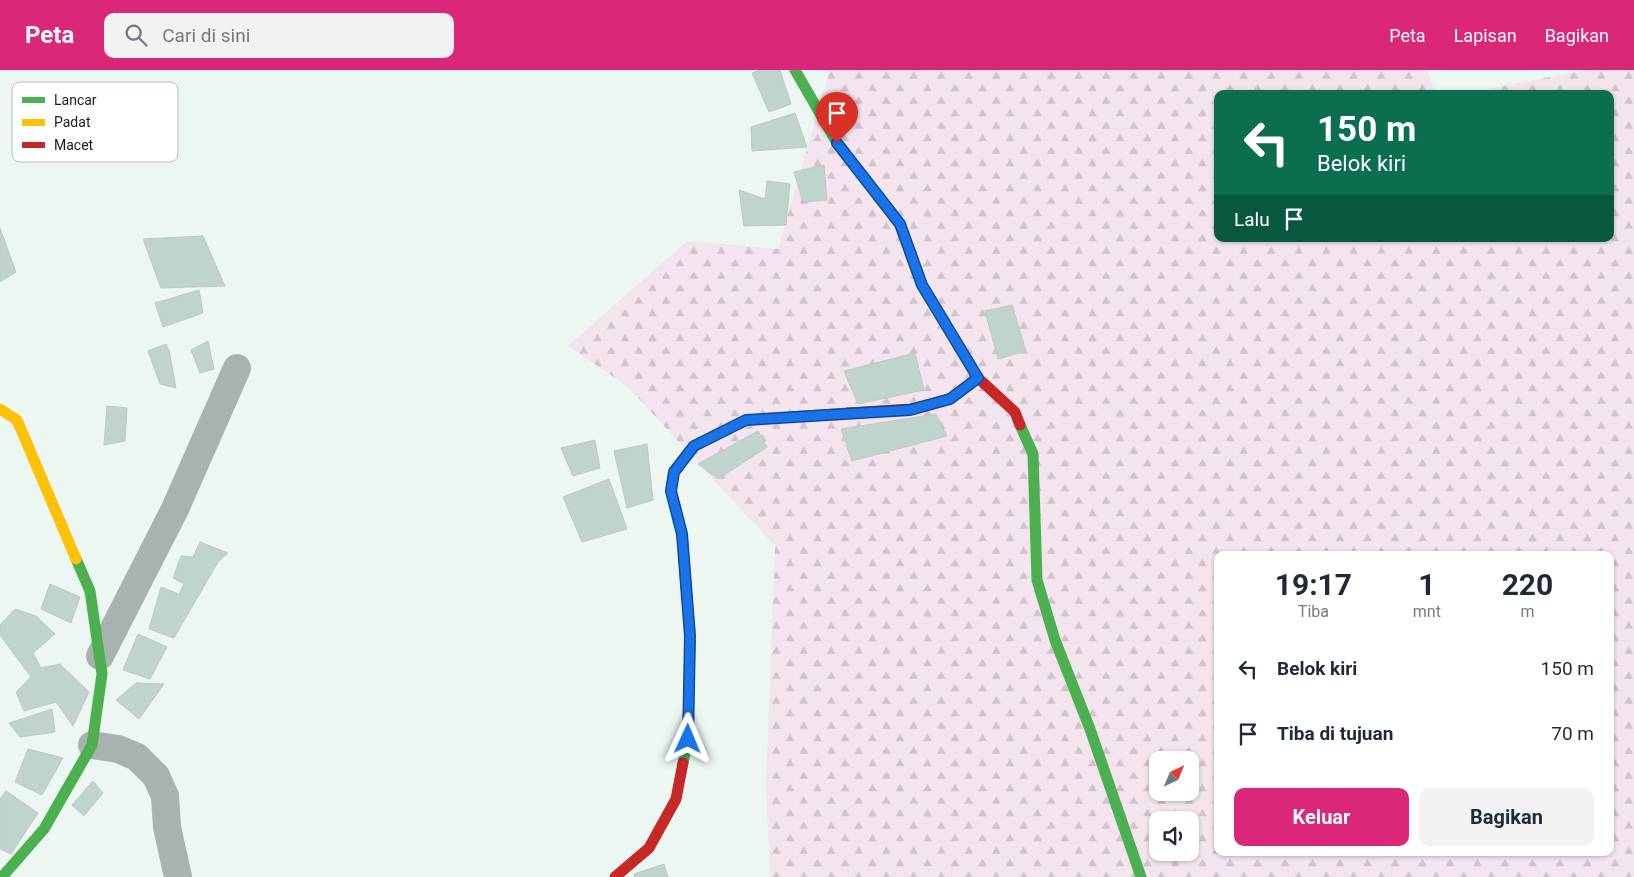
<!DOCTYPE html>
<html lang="id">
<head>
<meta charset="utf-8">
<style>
	:root { --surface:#fff; --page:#f2f2f3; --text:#1f2937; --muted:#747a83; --accent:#db2777 }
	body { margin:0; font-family:Roboto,sans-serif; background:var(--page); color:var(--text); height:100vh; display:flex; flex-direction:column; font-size:19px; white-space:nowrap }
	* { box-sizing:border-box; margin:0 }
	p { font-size:16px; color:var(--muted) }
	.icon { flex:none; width:28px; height:28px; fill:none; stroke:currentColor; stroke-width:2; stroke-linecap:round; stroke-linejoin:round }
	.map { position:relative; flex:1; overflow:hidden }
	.sheet { position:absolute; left:1214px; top:481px; width:400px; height:305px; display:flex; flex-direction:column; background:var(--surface); border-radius:10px; box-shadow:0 1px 4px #0004 }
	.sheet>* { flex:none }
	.guide { position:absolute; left:1214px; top:20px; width:400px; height:152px; border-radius:10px; box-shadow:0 1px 4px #0004; background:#0b6e4f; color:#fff; overflow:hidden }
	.needle { width:32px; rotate:44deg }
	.tools { position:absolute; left:1149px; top:681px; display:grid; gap:10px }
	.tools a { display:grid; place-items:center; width:50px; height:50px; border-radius:10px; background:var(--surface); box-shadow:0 1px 4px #0004; font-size:25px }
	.pin { position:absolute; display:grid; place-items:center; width:42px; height:42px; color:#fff; margin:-51px -21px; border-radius:50% 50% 50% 0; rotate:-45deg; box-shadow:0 0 5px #0007 }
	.pin .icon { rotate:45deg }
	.me { position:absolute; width:55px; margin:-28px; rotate:1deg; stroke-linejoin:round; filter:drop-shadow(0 0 4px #0008) }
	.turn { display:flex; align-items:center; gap:18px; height:105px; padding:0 20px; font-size:22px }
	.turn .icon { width:65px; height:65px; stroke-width:2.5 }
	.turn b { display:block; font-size:35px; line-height:42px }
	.then { display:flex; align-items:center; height:48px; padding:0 20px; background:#0003; gap:10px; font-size:19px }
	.eta { display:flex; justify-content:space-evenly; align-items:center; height:85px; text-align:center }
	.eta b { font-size:30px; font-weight:700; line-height:35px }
	.action { display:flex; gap:10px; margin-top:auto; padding:10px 20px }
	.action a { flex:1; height:58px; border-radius:10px; background:var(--accent); color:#fff; font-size:20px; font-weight:700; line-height:58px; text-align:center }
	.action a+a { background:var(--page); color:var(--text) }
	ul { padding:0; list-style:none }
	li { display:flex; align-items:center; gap:15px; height:65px; padding:0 20px }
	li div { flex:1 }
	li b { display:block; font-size:19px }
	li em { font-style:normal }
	header { display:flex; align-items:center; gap:30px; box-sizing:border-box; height:70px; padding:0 25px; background:var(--accent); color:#fff }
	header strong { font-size:24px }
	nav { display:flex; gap:28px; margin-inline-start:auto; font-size:18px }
	.search { width:350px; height:45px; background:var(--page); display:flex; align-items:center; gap:12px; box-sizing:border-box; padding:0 18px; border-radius:10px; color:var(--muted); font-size:19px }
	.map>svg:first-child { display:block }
</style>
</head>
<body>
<header>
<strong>Peta</strong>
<div class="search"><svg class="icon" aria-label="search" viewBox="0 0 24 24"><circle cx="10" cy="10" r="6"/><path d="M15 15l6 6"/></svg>Cari di sini</div>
<nav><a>Peta</a><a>Lapisan</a><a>Bagikan</a></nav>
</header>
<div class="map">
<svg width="1634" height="807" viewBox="0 0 1634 807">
	<defs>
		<pattern id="forest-firs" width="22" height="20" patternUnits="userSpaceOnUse" patternTransform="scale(1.25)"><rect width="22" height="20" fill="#f4e4ee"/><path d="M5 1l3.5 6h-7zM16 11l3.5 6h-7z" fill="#d0c3cc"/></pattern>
	</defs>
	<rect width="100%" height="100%" fill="#ecf7f2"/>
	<path fill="url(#forest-firs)" fill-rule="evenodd" d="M830,0H1428L1435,24H1218V169H1610V24H1462L1586,0H1634V807H770L766,715L775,476L627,316L568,276L687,171L778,179ZM1218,485H1610V782H1218ZM1158,690H1190V722H1158ZM1158,750H1190V782H1158Z"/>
	<g fill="#bfd4cc" stroke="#bfc8c4">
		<path d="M760,0H780L791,34L769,42L752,3Z"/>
		<path d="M795,43L807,77L752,81L751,57Z"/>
		<path d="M824,95L827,130L803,132L794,102Z"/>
		<path d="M767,111L790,114L786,155L744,156L739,120L765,129Z"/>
		<path d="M0,158L16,202L0,212Z"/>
		<path d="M203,166L225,216L161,218L143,169Z"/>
		<path d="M199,220L203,243L163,257L155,233Z"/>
		<path d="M1012,235L1026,281L998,289L985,241Z"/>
		<path d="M208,271L214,299L200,303L191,280Z"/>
		<path d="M166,274L169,280L176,318L160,314L148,281Z"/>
		<path d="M915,283L924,320L858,334L844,301Z"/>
		<path d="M107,336L127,338L125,371L104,375Z"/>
		<path d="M936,344L947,366L852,391L841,359Z"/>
		<path d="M758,361L767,377L718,409L698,394Z"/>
		<path d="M595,370L600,398L573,406L561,378Z"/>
		<path d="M647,374L653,430L627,438L614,381Z"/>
		<path d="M609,409L627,459L582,472L563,427Z"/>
		<path d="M200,472L228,483L218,492L174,568L149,559L161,517L179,524L184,514L173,508L181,486L193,487Z"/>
		<path d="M50,514L80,527L71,553L41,539Z"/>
		<path d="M15,539L36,546L55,564L33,583L41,598L60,594L89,622L73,656L56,632L24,641L16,622L31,607L0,565V555Z"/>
		<path d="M138,564L167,577L150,609L123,600Z"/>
		<path d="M136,613L164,614L139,649L116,630Z"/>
		<path d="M52,639L55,662L20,667L9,653Z"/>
		<path d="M28,679L63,688L42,725L15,712Z"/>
		<path d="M93,711L103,723L84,746L72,735Z"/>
		<path d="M6,721L38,743L11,784L0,779V729Z"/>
		<path d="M664,794L668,807H635L634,804Z"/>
	</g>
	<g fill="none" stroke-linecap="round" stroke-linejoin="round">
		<g stroke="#a7b3ae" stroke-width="28">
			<path d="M100,586L175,439L237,298"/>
			<path d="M92,675L118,679L137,687L156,706L165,726L167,757L178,807"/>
		</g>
		<g stroke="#4caf50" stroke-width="11">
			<path d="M795,0L837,73L900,154L922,215L978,308"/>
			<path d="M1020,355L1033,384L1037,510L1055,570L1090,659L1141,807"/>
			<path d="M683,693L688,669L690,566L682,464L671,421L674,401L694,376L746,350L848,343"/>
			<path d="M2,807L44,759L92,675L102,604L90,521L76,489"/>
		</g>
		<path stroke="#ffc107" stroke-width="11" d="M0,339L17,350L76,489"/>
		<g stroke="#c62828" stroke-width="11">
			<path d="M848,343L911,339L950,329L978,308L1015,342L1020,355"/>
			<path d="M615,807L649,778L676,729L683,693"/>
		</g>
	</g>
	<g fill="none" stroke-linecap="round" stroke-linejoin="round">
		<g stroke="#114b97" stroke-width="12">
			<path id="route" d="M688,669L690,566L682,464L671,421L674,402L694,376L746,350L910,340L950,329L978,308L922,215L900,154L837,73"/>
		</g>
		<use href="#route" stroke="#1a73e8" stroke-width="9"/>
	</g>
	<rect x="12" y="12" width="166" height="80" rx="8" fill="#fff" stroke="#b9bbba" stroke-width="1"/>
	<rect x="22" y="27" width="23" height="6" fill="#4caf50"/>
	<rect x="22" y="49" width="23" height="7" fill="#ffc107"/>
	<rect x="22" y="72" width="23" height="6" fill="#c62828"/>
	<g font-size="14" fill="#161d1a">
		<text x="54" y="35">Lancar</text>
		<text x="54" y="57">Padat</text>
		<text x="54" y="80">Macet</text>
	</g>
</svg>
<div class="tools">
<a><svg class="needle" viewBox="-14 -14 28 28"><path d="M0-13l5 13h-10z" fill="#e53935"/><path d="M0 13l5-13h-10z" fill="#747a83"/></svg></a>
<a><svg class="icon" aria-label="sound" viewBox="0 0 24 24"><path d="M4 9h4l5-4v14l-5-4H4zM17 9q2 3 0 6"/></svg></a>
</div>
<div class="pin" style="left:837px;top:73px;background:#d93025"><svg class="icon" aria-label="arrive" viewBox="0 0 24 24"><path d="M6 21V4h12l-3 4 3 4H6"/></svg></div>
<svg class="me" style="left:688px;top:669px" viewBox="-20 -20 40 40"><path d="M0-17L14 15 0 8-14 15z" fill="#1a73e8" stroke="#fff" stroke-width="4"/></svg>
<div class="guide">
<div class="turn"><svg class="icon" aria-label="left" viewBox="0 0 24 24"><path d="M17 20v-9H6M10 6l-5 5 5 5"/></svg><div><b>150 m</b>Belok kiri</div></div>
<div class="then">Lalu<svg class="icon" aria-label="arrive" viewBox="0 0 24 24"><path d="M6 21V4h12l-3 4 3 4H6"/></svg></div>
</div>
<section class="sheet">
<div class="eta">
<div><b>19:17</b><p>Tiba</p></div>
<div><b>1</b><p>mnt</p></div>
<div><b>220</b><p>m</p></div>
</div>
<ul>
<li><svg class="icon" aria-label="left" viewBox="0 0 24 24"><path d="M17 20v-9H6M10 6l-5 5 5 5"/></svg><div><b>Belok kiri</b></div><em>150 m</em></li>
<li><svg class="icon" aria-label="arrive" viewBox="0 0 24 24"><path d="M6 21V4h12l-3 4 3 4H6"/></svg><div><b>Tiba di tujuan</b></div><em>70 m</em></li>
</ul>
<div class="action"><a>Keluar</a><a>Bagikan</a></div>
</section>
</div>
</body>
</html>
